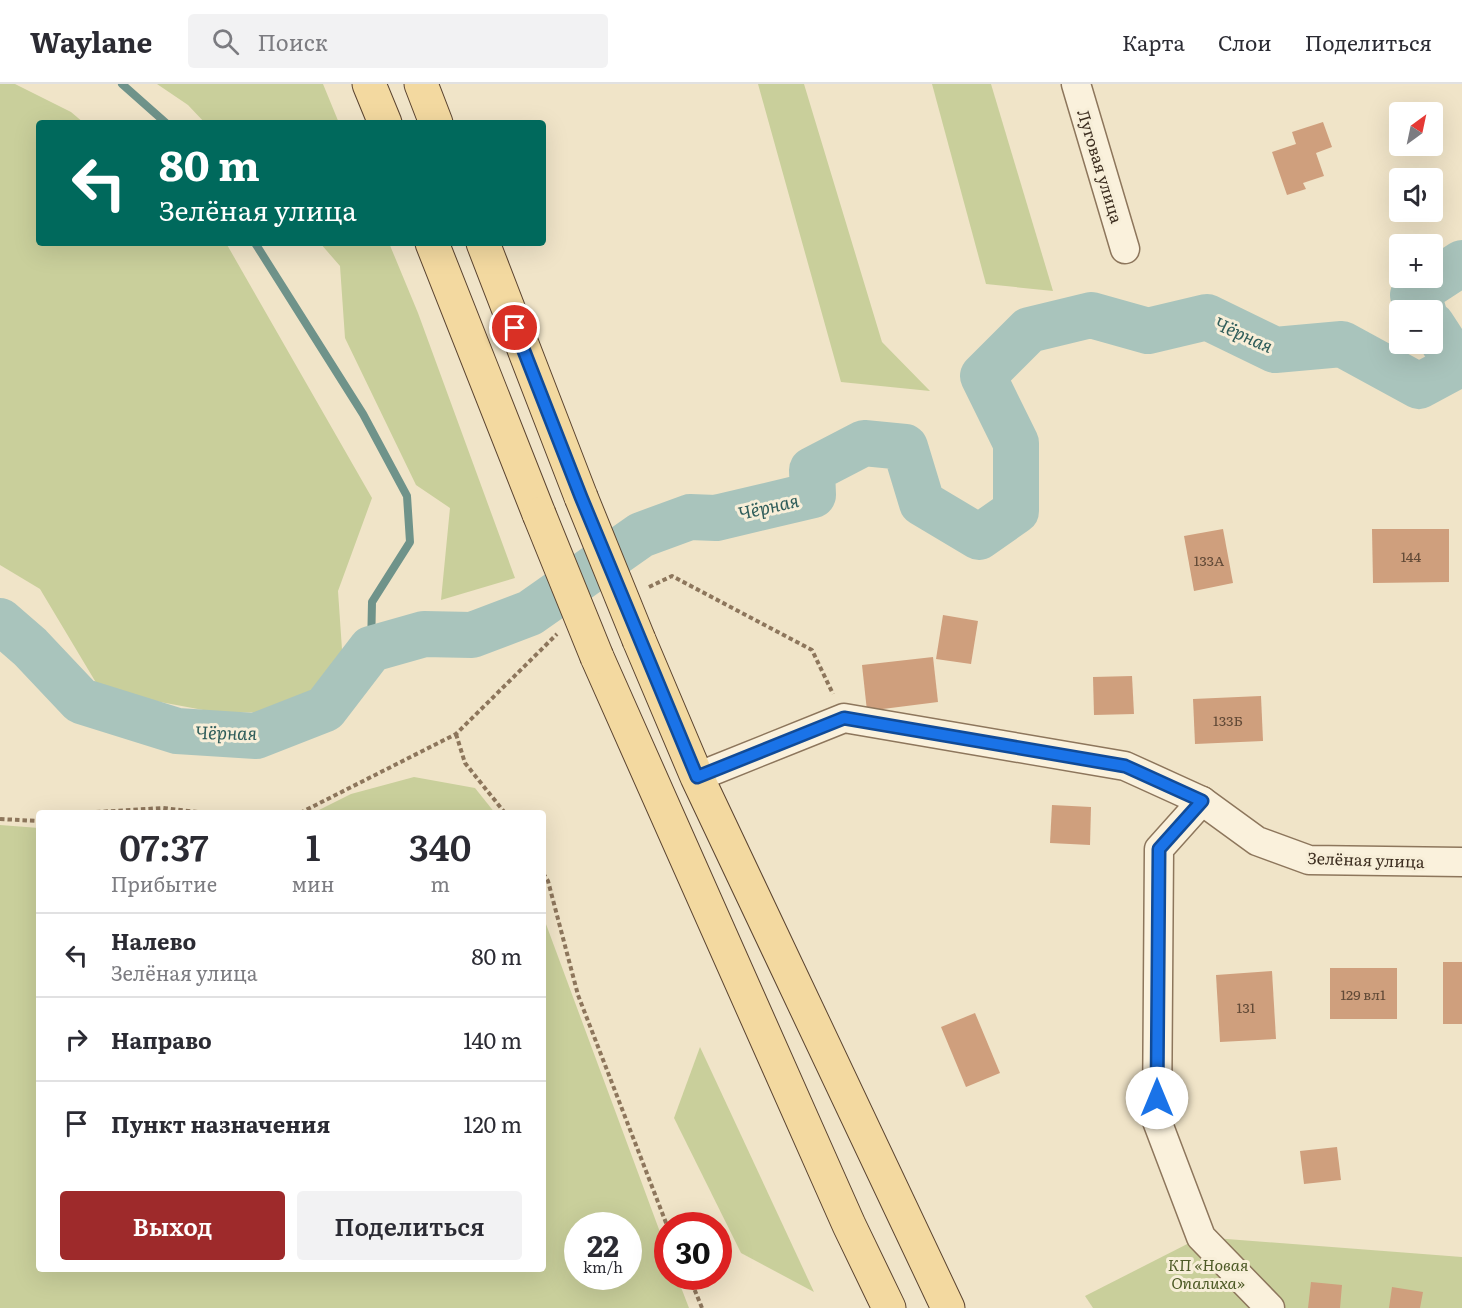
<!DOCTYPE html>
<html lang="ru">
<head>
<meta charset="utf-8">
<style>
	:root { --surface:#fff; --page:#f2f2f3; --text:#2b2b33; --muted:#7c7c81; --line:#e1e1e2; --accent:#9e2a2b }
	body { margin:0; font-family:Literata,serif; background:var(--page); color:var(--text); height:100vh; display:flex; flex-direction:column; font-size:22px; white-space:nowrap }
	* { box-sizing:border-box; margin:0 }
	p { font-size:20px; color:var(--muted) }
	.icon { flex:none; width:33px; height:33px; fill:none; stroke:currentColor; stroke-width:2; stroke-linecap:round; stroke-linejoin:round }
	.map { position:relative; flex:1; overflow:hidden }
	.drawer { position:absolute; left:36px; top:726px; width:510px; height:462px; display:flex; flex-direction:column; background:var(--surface); border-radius:6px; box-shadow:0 6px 24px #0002 }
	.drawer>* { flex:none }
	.top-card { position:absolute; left:36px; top:36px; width:510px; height:126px; border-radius:6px; box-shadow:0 6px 24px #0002; background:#00695c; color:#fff; overflow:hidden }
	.needle { width:39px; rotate:33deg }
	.buttons { position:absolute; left:1389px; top:18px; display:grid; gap:12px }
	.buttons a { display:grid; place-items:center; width:54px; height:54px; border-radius:6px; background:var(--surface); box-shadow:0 6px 24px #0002; font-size:30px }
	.speed { position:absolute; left:564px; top:1128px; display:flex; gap:12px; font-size:30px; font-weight:700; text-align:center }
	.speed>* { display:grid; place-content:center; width:78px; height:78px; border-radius:50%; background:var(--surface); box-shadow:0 6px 24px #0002; line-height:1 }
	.speed small { font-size:15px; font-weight:400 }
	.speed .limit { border:9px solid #d22; background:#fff; color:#111 }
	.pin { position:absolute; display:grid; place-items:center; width:51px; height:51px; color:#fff; margin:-26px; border:3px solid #fff; border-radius:50%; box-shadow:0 2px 6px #0007 }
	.me { position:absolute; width:66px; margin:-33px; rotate:0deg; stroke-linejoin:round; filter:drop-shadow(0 0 4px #0008) }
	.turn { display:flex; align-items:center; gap:21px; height:126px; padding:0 24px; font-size:27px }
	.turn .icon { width:78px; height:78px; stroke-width:2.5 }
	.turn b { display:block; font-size:42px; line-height:51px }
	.eta { display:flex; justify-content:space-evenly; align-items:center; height:102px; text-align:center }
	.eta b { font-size:36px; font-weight:600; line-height:42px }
	.primary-button { display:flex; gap:12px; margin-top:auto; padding:12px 24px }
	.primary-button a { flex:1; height:69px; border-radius:6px; background:var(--accent); color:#fff; font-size:24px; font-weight:600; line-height:69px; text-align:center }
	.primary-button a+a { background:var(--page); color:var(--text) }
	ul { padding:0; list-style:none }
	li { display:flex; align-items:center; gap:18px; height:84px; padding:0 24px; border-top:2px solid var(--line) }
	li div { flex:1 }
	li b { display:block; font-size:22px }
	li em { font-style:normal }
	header { display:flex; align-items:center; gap:36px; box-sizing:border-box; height:84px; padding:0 30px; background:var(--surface); border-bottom:2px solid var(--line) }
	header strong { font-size:28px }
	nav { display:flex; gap:33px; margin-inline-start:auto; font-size:21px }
	.search { width:420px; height:54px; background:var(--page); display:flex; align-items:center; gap:15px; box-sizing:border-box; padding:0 21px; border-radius:6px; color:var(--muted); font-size:22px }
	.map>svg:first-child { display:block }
</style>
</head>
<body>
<header>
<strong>Waylane</strong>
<div class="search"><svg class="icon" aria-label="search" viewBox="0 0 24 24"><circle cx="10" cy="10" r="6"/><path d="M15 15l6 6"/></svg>Поиск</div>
<nav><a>Карта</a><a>Слои</a><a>Поделиться</a></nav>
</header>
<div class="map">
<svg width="1462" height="1224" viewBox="0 0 1462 1224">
	<rect width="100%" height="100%" fill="#f0e4c8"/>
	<g fill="#c9cf9b" fill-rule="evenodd">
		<path d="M0,0H15L71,28L84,39H39V159H226L372,414L338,507L343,580L305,629L214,628L101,607L40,505L0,481Z"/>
		<path d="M157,0H323L339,39H205L188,21Z"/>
		<path d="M758,0H804L882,258L930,307L841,298Z"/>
		<path d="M932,0H991L1053,207L986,200Z"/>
		<path d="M320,159H389L418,229L515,494L441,516L450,424L416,401L345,254L340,182Z"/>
		<path d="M414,693L475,704L495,729H313L351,710Z"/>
		<path d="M0,741L39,744V1185H543V832L667,1167L668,1192L677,1193L689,1224H0ZM578,1142H628V1192H578Z"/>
		<path d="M700,963L814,1208L741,1169L674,1034Z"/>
		<path d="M1201,1153L1462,1173V1224H1093L1085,1212Z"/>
	</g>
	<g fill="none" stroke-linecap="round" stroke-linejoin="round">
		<g stroke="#6f938a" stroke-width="8">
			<path d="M122,0L166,39"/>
			<path d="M255,159L363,330L407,412L410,458L372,518L371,565"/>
		</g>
		<g stroke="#a9c4bc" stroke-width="46">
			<path d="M1423,226L1413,211L1462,179"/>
			<path d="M0,537L30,563L81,617L177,647L256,652L325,625L371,565L424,550L472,551L530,529L641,451L690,433L716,434L813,411L812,386L864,359L905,363L922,419L979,453L1016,427V359L983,292L1029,246L1091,231L1148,247L1207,233L1275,266L1342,260L1419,302L1458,281L1432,241"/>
		</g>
	</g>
	<g fill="#cf9f7d">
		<path d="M1323,38L1332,63L1316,69L1324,92L1303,99L1306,105L1287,111L1272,68L1296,60L1292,48Z"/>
		<path d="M1223,445L1233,499L1194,507L1184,452Z"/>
		<path d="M1372,445H1449V498L1373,499Z"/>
		<path d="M943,531L978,537L971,580L936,575Z"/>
		<path d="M933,573L938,618L867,627L862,581Z"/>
		<path d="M1132,592L1134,630L1094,631L1093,593Z"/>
		<path d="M1261,612L1263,657L1195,660L1193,615Z"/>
		<path d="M1052,721L1091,723L1090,761L1050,759Z"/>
		<rect x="1443" y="878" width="19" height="62"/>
		<rect x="1330" y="884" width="67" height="51"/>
		<path d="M1272,887L1276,955L1220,958L1216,891Z"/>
		<path d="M975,929L1000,989L966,1003L941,943Z"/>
		<path d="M1337,1063L1341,1096L1304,1100L1300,1067Z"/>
		<path d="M1311,1198L1342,1201L1340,1224H1308Z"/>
		<path d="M1392,1203L1423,1208L1420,1224H1389Z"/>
	</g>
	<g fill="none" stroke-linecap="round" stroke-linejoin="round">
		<g stroke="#8d765c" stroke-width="31">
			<g id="minor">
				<path d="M1076,0L1125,165"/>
				<path d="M697,693L844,634L1125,682L1202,717L1257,757L1309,776L1462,778"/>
				<path d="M1202,717L1159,765L1157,1037L1201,1153L1270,1224"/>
			</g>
		</g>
		<g stroke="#5b4430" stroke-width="35">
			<g id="major">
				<path d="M369,0L385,39"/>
				<path d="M421,0L436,39"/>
				<path d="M432,159L539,430"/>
				<path d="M483,159L581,413"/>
				<path d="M639,556L697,693L948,1224"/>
				<path d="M597,573L849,1141L889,1224"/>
			</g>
		</g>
		<g stroke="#8d765c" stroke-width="4" stroke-dasharray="4.5 3" stroke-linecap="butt">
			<path d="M649,503L672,492L812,566L833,610"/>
			<path d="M456,650L465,679L505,729"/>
			<path d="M81,729L163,724L206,729"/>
			<path d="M300,729L456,650L557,550"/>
			<path d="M0,735L39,737"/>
			<path d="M543,789L548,797L578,911L668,1144"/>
			<path d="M689,1192L702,1224"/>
		</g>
		<use href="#minor" stroke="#faf1dc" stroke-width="28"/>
		<use href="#major" stroke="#f3d9a0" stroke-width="33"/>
		<g stroke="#5b4430" stroke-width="35" stroke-linecap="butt">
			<g id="major-bridge">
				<path d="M581,413L639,556"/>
				<path d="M539,430L597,573"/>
			</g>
		</g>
		<use href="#major-bridge" stroke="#f3d9a0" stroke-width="33"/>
	</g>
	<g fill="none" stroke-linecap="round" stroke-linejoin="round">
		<g stroke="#114b97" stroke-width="15">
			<path id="route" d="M515,244L581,413L697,693L844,634L1125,682L1202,717L1159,765L1157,1014"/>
		</g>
		<use href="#route" stroke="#1a73e8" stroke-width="10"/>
	</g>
	<g text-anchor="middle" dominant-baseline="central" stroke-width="6" stroke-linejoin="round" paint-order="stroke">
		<g font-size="14" fill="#624a37">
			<text x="1411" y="472">144</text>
			<text x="1209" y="476">133А</text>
			<text x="1228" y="636">133Б</text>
			<text x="1363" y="910">129 вл1</text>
			<text x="1246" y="923">131</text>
		</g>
		<g font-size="16" fill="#3d2e20" stroke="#f7eed8">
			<text transform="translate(1101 82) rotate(73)">Луговая улица</text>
			<text transform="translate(1366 775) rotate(2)">Зелёная улица</text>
		</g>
		<g font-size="16" font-style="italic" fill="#4d5a26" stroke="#f7eed8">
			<text x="1208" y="1180">КП «Новая<tspan x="1208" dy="18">Опалиха»</tspan></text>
		</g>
		<g font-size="18" font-style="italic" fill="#2f5d5a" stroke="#f7eed8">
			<text transform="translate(1244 250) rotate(24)">Чёрная</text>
			<text transform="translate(768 422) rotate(-13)">Чёрная</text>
			<text transform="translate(226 648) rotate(1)">Чёрная</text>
		</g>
	</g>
</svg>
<div class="buttons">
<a><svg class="needle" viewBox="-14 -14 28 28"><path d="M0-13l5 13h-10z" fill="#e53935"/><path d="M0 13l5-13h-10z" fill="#7c7c81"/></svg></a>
<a><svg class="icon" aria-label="sound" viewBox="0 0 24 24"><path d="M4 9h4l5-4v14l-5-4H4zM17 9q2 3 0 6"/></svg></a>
<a>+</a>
<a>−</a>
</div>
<div class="speed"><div>22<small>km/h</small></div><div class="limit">30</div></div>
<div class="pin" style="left:515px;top:244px;background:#d93025"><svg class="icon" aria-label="arrive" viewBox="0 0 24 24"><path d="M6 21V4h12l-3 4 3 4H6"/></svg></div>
<svg class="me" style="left:1157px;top:1014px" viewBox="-20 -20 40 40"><circle r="19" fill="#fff"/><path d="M0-13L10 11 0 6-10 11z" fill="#1a73e8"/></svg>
<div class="top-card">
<div class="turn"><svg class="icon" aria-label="left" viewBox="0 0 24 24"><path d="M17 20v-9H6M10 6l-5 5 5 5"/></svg><div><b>80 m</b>Зелёная улица</div></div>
</div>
<section class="drawer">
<div class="eta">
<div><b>07:37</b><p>Прибытие</p></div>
<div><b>1</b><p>мин</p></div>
<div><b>340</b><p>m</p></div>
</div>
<ul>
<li><svg class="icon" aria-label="left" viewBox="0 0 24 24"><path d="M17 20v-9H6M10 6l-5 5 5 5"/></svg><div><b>Налево</b><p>Зелёная улица</p></div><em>80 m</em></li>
<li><svg class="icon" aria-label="right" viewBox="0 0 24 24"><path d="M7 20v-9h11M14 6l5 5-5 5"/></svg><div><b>Направо</b></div><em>140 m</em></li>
<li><svg class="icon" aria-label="arrive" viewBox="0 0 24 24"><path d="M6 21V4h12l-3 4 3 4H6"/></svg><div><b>Пункт назначения</b></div><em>120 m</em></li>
</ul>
<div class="primary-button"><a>Выход</a><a>Поделиться</a></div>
</section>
</div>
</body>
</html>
